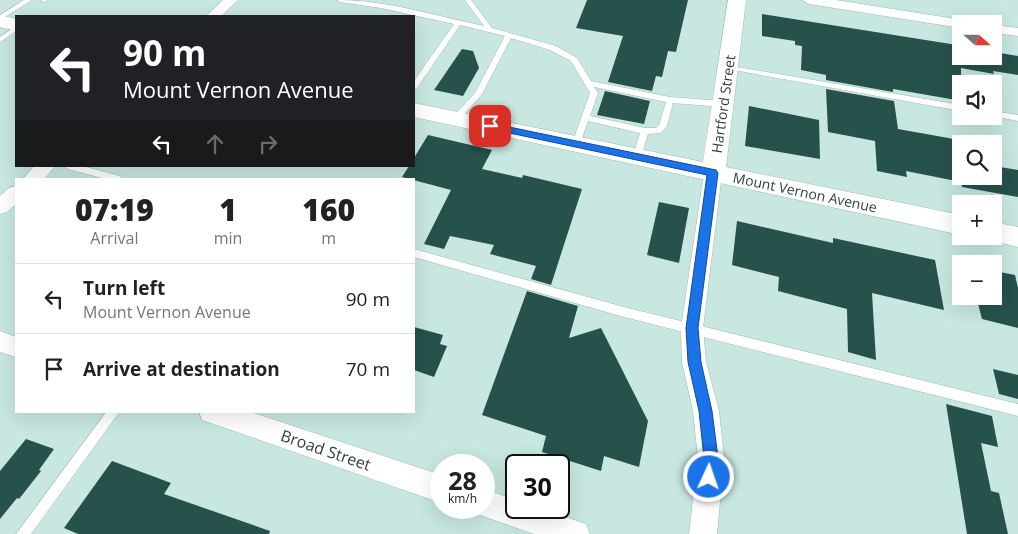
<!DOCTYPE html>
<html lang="en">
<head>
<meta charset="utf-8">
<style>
	:root { --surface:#fff; --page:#f2f2f2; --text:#222; --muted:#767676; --line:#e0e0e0 }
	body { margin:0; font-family:"Open Sans",sans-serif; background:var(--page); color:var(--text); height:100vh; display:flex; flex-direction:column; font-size:19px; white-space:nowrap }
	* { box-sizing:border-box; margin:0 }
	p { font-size:16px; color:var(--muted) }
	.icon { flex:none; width:28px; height:28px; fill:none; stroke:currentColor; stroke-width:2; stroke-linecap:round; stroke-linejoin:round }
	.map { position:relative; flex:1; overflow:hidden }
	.details { position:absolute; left:15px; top:178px; width:400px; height:235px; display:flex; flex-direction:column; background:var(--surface); border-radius:0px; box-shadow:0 5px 20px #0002 }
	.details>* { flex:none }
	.hud { position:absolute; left:15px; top:15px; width:400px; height:152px; border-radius:0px; box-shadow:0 5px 20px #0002; background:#202124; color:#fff; overflow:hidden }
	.needle { width:32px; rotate:111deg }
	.controls { position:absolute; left:952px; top:15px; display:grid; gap:10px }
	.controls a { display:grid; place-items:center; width:50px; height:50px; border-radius:0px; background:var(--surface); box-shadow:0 5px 20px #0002; font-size:25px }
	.speed { position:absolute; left:430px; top:454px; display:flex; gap:10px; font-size:25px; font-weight:700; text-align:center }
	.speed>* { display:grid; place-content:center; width:65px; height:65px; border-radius:50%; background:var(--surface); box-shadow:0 5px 20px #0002; line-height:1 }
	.speed small { font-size:12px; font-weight:400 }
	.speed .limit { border:2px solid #111; border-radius:8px; background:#fff; color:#111 }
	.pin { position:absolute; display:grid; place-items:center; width:42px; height:42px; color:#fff; margin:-21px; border-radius:10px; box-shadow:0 2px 8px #0006 }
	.me { position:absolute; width:55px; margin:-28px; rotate:3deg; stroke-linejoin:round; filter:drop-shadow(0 0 4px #0008) }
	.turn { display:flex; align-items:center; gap:18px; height:105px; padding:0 25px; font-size:22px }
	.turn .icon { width:65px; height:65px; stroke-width:2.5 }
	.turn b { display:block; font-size:35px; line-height:42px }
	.lanes { display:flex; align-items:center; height:48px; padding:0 25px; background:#0003; justify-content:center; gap:25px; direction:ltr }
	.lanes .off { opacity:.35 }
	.eta { display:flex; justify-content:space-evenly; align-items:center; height:85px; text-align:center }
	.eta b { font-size:30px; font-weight:800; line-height:35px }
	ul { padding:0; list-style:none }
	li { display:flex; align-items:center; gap:15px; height:70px; padding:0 25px; border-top:1px solid var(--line) }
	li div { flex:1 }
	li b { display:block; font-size:19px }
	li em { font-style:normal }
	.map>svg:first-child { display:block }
</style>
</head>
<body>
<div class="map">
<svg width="1018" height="534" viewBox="0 0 1018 534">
	<rect width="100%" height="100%" fill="#c8e7e1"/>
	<g fill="#26524b">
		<path d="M587,0H688L676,52L668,51L662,77L656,76L652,91L608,82L623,36L576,28Z"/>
		<path d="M762,14L957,45L961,47V56H994V52L1018,56V75L993,71L994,74L961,68V98L955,96L956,100L893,89V92L826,80V75L801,70L802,46L795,45V41L762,36Z"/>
		<path d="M462,49L473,51L479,68L463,96L434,90Z"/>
		<path d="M826,89L894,101L898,129L965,141L966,144H961V176H994V166L1018,170V197L962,187L961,182L906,171L907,177L877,171L875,141L828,132Z"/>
		<path d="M605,91L650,101L644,124L597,115Z"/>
		<path d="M749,106L819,120L820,159L745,146Z"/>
		<path d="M428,135L492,150L482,169L522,178L523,175L582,189L551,285L531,279L536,266L490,254L494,245L450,236L444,249L424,244L451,190L402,177L409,166H414V158Z"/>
		<path d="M659,202L689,208L679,263L647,255Z"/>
		<path d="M737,221L833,243V238L935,260L944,310L872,293L876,360L848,352L847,309L778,291L779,277L732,265Z"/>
		<path d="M994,271L1015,275L1018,288V328L982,319L976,296H994Z"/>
		<path d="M527,291L578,306L569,338L601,328L648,421L639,467L604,456L601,471L542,452L546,436L482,415Z"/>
		<path d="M414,327L443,335L440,344L447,346L434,377L414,370Z"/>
		<path d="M993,369L1018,375V399L999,394Z"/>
		<path d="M946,404L992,416L998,447L981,443L991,491L999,493L1008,534H967Z"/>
		<path d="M26,439L54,449L39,470L41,471L19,499L17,498L0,519V471Z"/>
		<path d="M112,461L171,483L164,494L270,531L269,534H78L64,528Z"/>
	</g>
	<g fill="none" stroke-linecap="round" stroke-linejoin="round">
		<g stroke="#9dbbb5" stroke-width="1">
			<g id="lane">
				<path d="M24,0H32L0,20V15Z"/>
				<path d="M40,0H47L44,2Z"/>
				<path d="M337,0C386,0 436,16 484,26L465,0H471L492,28L556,46L577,58L591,81L670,97L722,101L726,104L722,107L673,103L667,126L661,133L648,134L641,157L637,160L633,157L640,133L588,121L579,146H573L572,144L590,93L571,61L550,50L511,38L482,94L458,121L455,122L451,119L475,93L505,36L460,25L417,88H414V81L454,24L381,8L340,2ZM594,87L666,102L659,125L656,128H645L590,116L598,93Z"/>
				<path d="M16,26V31L0,42V37Z"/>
				<path d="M725,65L961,105V111L728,69L724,67Z"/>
				<path d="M994,111L1018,115V121L993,116Z"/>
				<path d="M64,166H82L120,176L124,179H106L68,169Z"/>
				<path d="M414,249L624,307L1018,404V416L624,317L414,257Z"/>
				<path d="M107,411H120L31,534H16Z"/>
			</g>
		</g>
		<g stroke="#9dbbb5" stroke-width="1">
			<g id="street">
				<path d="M223,0H238L221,16H206Z"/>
				<path d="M802,0H836L962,20L969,24H961V28L809,4Z"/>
				<path d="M994,25L1018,28V36L994,33Z"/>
				<path d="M34,166H55L44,179H23Z"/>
				<path d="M713,166L720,168L722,173L703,328L706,362L719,411L724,458L717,534H689L698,458L693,411L682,362L681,328L704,173L706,168Z"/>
				<path d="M16,186V204L7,212L0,214V196L9,188Z"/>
				<path d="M0,331L16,337V357L0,352Z"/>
				<path d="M199,411H248L441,475V503L211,423L202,420Z"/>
				<path d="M484,489L516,500V508H539L586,524L590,534H534L474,513L472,508H484Z"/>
			</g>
		</g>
		<g stroke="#9dbbb5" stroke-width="1">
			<g id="secondary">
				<path d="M728,0H746L726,167L961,215V235L414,117V103L703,162Z"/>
				<path d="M0,15L16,19V31L0,27Z"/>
				<path d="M994,222L1018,227V247L985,239L983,236H994Z"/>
			</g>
		</g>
		<use href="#lane" fill="#fff" fill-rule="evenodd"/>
		<use href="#street" fill="#fff" fill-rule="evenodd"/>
		<use href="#secondary" fill="#fff" fill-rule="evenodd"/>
	</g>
	<path fill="#1a73e8" stroke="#114b97" d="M490,123L716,170L718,173L698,328L701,362L712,411L718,458L714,482L709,484L704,482L702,477L704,458L699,411L688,362L686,328L707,175L486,128V124Z"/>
	<g text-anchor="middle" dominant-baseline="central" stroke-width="5" stroke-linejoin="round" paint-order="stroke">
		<g font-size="14" fill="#323e3c" stroke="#fff">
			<text transform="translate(723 104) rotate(-82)">Hartford Street</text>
			<text transform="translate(805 192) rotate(12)">Mount Vernon Avenue</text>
		</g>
		<g font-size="16" fill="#323e3c" stroke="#fff">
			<text transform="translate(326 450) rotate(19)">Broad Street</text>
		</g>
	</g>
</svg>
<div class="controls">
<a><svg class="needle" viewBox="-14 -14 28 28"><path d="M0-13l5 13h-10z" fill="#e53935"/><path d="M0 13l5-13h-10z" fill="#767676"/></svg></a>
<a><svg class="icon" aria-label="sound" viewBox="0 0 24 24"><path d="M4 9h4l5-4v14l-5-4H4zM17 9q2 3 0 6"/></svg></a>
<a><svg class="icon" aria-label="search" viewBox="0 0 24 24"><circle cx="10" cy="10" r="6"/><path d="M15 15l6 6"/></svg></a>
<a>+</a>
<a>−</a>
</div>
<div class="speed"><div>28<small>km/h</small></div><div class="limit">30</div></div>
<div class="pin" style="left:490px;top:126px;background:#d93025"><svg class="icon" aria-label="arrive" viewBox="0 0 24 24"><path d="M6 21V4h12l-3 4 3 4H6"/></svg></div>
<svg class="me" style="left:709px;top:477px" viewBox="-20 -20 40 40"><circle r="17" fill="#1a73e8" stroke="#fff" stroke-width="3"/><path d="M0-11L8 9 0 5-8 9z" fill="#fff"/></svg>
<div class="hud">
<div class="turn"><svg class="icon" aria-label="left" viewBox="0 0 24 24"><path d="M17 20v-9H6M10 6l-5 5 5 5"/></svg><div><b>90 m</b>Mount Vernon Avenue</div></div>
<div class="lanes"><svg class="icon" aria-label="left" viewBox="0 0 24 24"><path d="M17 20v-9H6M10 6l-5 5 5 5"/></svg><svg class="icon off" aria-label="ahead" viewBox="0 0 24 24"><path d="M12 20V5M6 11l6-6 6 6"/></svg><svg class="icon off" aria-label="right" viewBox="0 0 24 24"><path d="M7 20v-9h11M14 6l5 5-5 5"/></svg></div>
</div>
<section class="details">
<div class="eta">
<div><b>07:19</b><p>Arrival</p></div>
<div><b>1</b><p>min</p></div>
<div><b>160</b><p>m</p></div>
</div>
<ul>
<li><svg class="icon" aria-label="left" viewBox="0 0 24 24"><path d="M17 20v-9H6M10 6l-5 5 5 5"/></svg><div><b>Turn left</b><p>Mount Vernon Avenue</p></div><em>90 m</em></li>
<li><svg class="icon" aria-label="arrive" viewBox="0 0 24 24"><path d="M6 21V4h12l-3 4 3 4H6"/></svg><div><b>Arrive at destination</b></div><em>70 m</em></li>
</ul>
</section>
</div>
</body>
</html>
